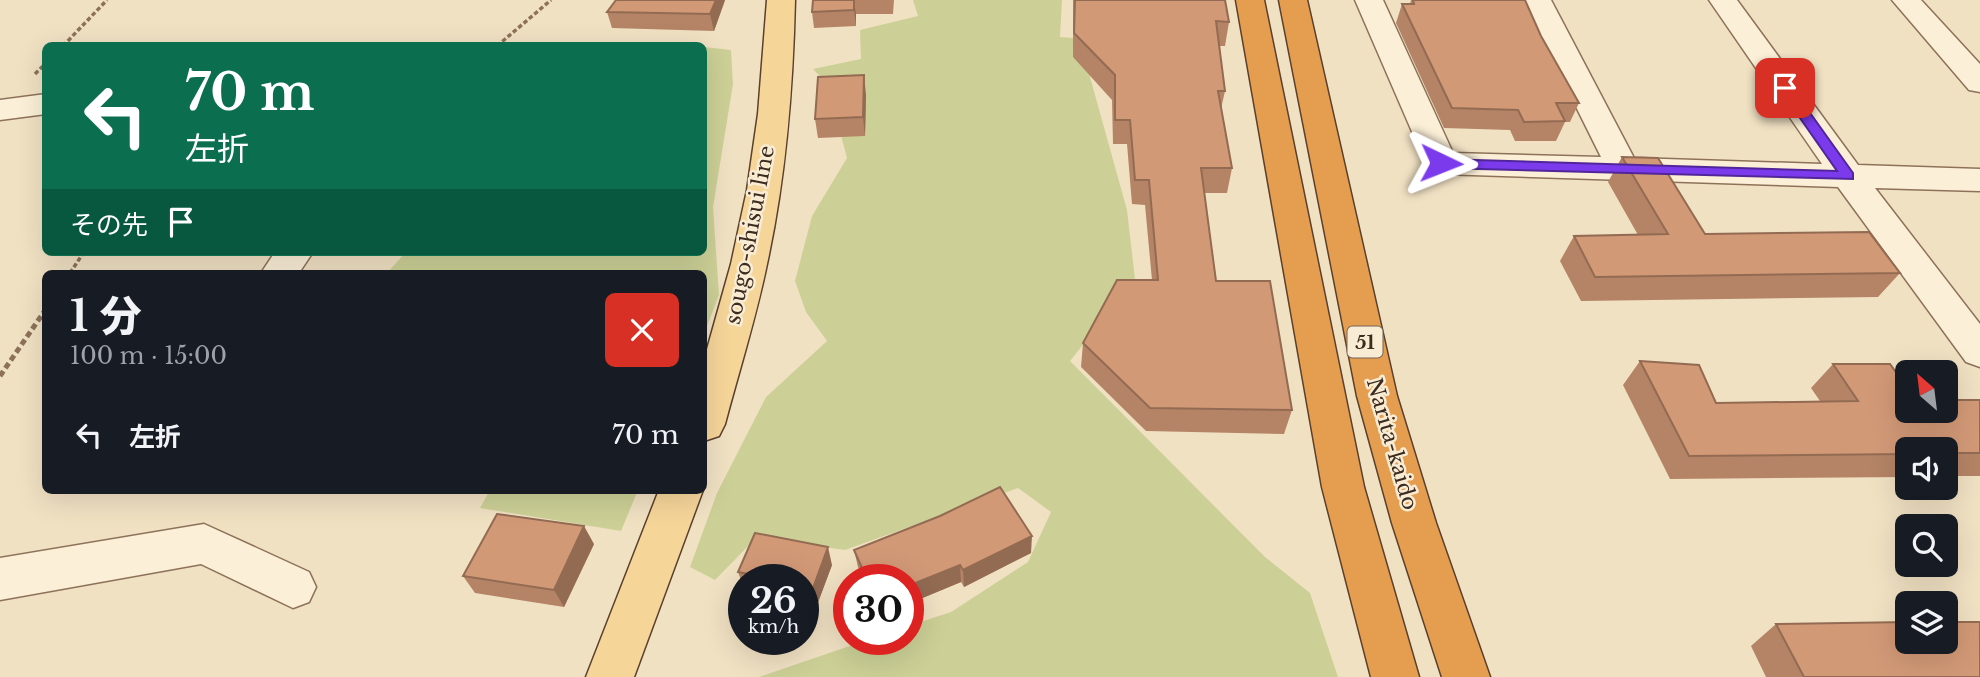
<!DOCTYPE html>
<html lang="ja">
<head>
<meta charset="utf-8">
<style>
	:root { --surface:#171b24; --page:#20242c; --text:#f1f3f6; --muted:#9ea1a6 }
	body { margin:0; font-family:"Libre Baskerville","Noto Sans JP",serif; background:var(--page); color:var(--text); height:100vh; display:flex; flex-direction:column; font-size:26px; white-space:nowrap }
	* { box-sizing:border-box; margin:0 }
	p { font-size:23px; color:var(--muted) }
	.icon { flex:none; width:38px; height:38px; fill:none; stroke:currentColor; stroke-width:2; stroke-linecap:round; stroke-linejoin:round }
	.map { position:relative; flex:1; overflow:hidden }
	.details { position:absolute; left:42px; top:270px; width:665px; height:224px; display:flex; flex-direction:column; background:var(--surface); border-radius:10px; box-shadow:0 7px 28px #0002 }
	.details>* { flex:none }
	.banner { position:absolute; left:42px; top:42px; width:665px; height:214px; border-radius:10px; box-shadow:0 7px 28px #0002; background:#0b6e4f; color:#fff; overflow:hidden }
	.needle { width:46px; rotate:332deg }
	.fabs { position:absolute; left:1895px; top:360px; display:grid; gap:14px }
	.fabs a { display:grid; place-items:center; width:63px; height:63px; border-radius:10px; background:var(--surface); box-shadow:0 7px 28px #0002; font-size:35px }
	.speed { position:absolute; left:728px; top:564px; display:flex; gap:14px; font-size:35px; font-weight:700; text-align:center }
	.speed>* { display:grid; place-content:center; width:91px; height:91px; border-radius:50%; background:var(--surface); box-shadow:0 7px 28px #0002; line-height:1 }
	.speed small { font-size:18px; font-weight:400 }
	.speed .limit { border:10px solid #d22; background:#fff; color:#111 }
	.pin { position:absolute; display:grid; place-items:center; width:60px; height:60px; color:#fff; margin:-30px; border-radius:14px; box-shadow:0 4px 10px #0006 }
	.me { position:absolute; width:77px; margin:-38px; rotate:92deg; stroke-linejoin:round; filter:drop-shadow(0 0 5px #0008) }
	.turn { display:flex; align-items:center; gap:24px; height:147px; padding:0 28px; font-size:32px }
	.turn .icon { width:91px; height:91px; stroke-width:2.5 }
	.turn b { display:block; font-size:49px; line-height:60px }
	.then { display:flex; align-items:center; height:66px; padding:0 28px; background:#0003; gap:14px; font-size:26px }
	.round { display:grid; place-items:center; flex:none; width:74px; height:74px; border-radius:10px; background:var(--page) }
	.overview { display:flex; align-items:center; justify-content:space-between; height:119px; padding:0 28px }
	h1 { font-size:42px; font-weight:800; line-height:52px }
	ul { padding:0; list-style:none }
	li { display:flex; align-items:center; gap:21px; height:91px; padding:0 28px }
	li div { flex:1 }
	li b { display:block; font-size:26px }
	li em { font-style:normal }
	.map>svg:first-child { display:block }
</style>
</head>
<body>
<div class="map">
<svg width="1980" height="677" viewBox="0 0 1980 677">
	<rect width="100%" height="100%" fill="#f1e1c3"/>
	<g fill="#ccd096">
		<path d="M913,0H1062L1060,37L1099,40L1090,77L1127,210L1135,279L1070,361L1265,557L1310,593L1338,677H759L870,639H908V626L951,612L1028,562L1051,512L1018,488L845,550L756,538L715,580L690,567L717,493L766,397L827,341L806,312L795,281L812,216L847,158L827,84L813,69L861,59L860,30L918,16Z"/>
		<path d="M704,47L731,50L733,84L713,207L719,295L704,334V273H387L406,252H704Z"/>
		<path d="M490,490H638L621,531L480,508Z"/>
	</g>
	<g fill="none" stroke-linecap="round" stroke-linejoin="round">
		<g stroke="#8d7259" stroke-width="3">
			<g id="minor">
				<path d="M1355,0H1383L1453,153L1601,157L1523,0H1551L1634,158L1822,164L1709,0H1737L1858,165L1980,169V191L1875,188L1980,324V367L1966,362L1838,187L1441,174L1429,171Z"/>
				<path d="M1892,0H1921L1980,64V92L1969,90Z"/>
				<path d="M46,94V114L0,120V100Z"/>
				<path d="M275,252H313L299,273H261Z"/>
				<path d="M204,524L309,572L316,587L309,602L293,608L201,564L0,600V558Z"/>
			</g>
		</g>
		<g stroke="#5a402d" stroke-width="3">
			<g id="major">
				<path d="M767,0H795C793,89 786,177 767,264C756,318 739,371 725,424L719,436L704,441V360L731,264L747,190L758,114Z"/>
				<path d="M659,490H703L634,677H586Z"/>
			</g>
		</g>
		<g stroke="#5a402d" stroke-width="3">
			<g id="highway">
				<path d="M1236,0H1264L1364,487L1419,677H1371L1322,487Z"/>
				<path d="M1279,0H1307L1397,396L1436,523L1490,677H1442L1392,523L1357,396Z"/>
			</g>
		</g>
		<g stroke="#8d7259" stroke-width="3.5" stroke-dasharray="4.5 2.5" stroke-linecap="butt">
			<path d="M63,46L107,0"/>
			<path d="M497,46L551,0"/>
			<path d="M35,74L46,63"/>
			<path d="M70,273L84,252"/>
		</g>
		<path stroke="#8d7259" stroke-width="5" stroke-dasharray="6 3.5" stroke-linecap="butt" d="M0,376L46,309"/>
		<use href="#minor" fill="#fbefd7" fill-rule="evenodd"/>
		<use href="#major" fill="#f6d599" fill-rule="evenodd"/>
		<use href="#highway" fill="#e59d4f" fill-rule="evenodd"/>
	</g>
	<g fill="#b58466">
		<path d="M725,0L714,31L612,28L607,12Z"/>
		<path d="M813,0H894L893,14H856V26L814,28L812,12Z"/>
		<path d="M1073,0H1225L1229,22L1225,46H1219L1225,91L1221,109L1232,168L1227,193H1204L1216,281L1292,410L1284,434L1146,431L1081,367L1083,343L1152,280L1145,205L1132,204L1127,144H1113L1112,100L1073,57Z"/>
		<path d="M1411,0H1525L1541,36L1579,103L1570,122H1565L1556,141H1515L1510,130L1444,128L1396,23L1402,4H1410Z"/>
		<path d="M866,95L865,136L818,138L815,119Z"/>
		<path d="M1622,157L1705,234L1900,273L1878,297L1581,301L1560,261L1574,236L1638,235L1608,182Z"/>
		<path d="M1640,361L1716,403L1820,401L1811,388L1833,364L1908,411L1980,400V476H1946V450H1908V477L1670,479L1623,385Z"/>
		<path d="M594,544L564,607L475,593L463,576Z"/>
		<path d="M854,550L1031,553L964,587L961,582L908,604V579H863L858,567Z"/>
		<path d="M832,565L817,605L803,602V579H744V588L738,572Z"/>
		<path d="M1776,624L1980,677H1766L1751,646Z"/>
	</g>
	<g fill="#936b53">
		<path d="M716,0H725L714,31L710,14Z"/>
		<path d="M854,0L856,14V26L854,10Z"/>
		<path d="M864,75L866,95L865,136L863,117Z"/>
		<path d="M584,526L594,544L564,607L554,590Z"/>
		<path d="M1032,536L1031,553L964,587L963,570Z"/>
		<path d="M828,547L832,565L817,605L813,588Z"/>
		<path d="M960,565L961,582L908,604V586Z"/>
	</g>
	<g fill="#d29977" stroke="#936b53" stroke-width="2">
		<path d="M616,0H716L710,14L607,12Z"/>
		<path d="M813,0H854V10L812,12Z"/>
		<path d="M1075,0H1225L1229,22L1216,21L1225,91H1218L1232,168H1201L1216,281H1270L1292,410L1150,408L1083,343L1117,280H1158L1149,180H1135L1130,120H1115V75L1074,33Z"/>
		<path d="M1413,0H1525L1541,36L1579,103H1556L1565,121L1524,122L1518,110L1452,108L1402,4H1414Z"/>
		<path d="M864,75L863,117L815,119L818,77Z"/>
		<path d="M1622,157L1658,158L1705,234L1869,232L1900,273L1595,277L1574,236L1668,234Z"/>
		<path d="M1640,361L1699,365L1716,403L1858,401L1833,364H1890L1908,389V411H1946V400H1980V453H1946V450H1908V454L1689,456Z"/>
		<path d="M1000,487L1032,536L963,570L960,565L908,586V579H867L854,550L940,516Z"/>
		<path d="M497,514L584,526L554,590L463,576Z"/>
		<path d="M755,533L828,547L813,588L803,586V579H774L738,572Z"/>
		<path d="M1908,622V642H1946V622H1980V677H1804L1776,624Z"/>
	</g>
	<path fill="#7c3aed" stroke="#51269a" stroke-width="2" d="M1785,84L1790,85L1853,173V179L1441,168L1434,163L1441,159L1837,171L1779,88Z"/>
	<g text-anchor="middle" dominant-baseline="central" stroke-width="5" stroke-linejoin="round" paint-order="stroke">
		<rect fill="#f8ecd4" stroke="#746555" stroke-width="2" x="1347.5" y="326.5" width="35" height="31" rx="5"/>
		<g font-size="19" font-weight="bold" fill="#3c2b1e">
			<text x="1365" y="342">51</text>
		</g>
		<g font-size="21" fill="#3c2b1e" stroke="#f8ecd4">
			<text transform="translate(750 235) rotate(-79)">sougo-shisui line</text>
			<text transform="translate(1392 444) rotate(74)">Narita-kaido</text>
		</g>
	</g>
</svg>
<div class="fabs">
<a><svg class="needle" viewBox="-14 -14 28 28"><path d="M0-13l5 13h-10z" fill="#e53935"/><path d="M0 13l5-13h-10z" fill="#9ea1a6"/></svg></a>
<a><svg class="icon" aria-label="sound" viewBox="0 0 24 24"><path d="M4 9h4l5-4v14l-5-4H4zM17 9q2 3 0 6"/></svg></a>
<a><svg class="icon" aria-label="search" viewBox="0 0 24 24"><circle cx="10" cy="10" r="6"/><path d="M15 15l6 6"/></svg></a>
<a><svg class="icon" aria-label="layers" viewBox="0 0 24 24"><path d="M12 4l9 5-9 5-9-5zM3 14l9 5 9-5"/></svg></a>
</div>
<div class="speed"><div>26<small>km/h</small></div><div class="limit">30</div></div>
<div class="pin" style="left:1785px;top:88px;background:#d93025"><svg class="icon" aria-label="arrive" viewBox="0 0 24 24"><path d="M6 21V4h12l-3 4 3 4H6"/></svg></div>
<svg class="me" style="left:1441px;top:163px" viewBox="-20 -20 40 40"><path d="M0-17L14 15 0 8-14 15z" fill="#7c3aed" stroke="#fff" stroke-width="4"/></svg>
<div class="banner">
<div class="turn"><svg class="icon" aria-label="left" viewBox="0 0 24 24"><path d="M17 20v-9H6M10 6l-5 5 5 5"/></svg><div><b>70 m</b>左折</div></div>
<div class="then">その先<svg class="icon" aria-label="arrive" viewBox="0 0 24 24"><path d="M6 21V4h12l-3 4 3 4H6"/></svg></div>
</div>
<section class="details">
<div class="overview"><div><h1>1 分</h1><p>100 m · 15:00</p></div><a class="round" style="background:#d93025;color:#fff"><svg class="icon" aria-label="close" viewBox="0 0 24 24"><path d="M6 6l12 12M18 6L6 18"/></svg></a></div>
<ul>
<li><svg class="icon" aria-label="left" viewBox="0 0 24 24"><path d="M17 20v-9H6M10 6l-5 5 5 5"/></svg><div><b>左折</b></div><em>70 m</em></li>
</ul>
</section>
</div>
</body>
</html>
